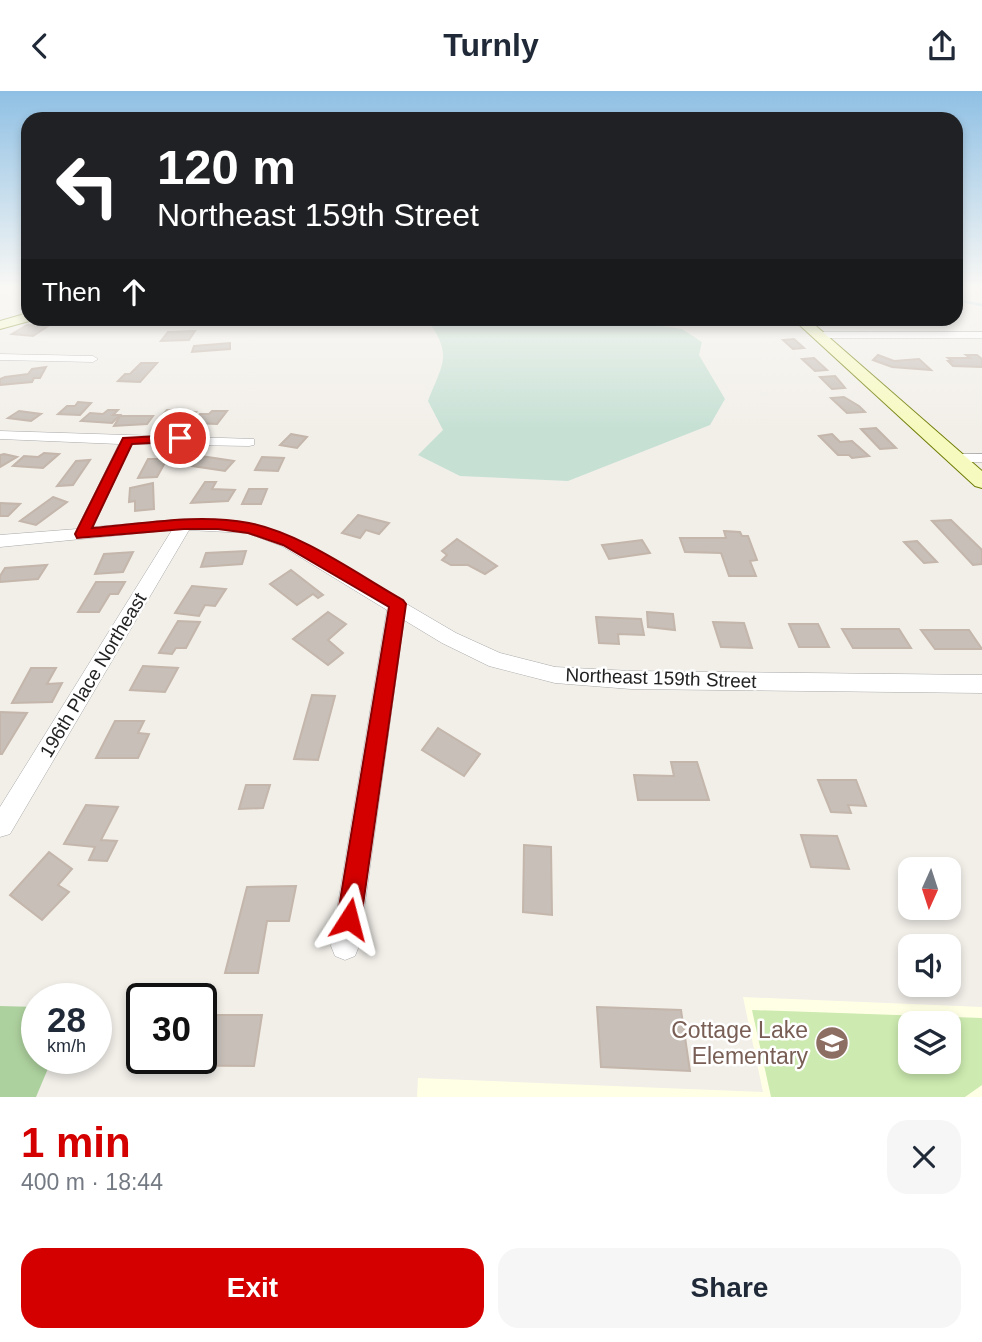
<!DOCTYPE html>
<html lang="en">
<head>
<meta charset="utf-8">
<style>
	:root { --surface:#fff; --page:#f6f6f7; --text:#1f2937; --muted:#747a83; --accent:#d40000 }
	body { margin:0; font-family:Arial,sans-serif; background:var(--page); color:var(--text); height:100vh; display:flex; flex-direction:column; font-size:26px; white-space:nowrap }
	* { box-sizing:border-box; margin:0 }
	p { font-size:23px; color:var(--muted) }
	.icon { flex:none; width:38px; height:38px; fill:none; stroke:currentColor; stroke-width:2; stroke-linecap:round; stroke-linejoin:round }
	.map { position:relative; height:1006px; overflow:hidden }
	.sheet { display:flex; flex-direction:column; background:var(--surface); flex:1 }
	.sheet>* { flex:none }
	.guide { position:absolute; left:21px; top:21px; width:942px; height:214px; border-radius:21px; box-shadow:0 4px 10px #0003; background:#202124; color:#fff; overflow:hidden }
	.needle { width:46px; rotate:183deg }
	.fabs { position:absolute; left:898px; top:766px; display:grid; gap:14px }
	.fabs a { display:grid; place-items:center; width:63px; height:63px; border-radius:14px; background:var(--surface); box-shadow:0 4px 10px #0003; font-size:35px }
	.speed { position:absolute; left:21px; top:892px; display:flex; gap:14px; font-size:35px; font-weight:700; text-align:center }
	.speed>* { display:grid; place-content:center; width:91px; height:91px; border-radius:50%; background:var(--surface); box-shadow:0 4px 10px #0003; line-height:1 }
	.speed small { font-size:18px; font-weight:400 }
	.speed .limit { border:4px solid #111; border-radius:10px; background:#fff; color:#111 }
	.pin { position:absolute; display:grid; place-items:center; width:60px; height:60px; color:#fff; margin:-30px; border:4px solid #fff; border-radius:50%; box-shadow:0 2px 7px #0007 }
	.me { position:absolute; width:77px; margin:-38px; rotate:9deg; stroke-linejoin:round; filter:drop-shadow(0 0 5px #0008) }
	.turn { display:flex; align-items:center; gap:24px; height:147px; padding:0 21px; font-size:32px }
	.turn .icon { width:91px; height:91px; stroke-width:2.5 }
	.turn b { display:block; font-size:49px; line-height:60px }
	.then { display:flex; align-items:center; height:66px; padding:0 21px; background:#0003; gap:14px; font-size:26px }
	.round { display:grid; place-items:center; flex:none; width:74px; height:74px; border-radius:21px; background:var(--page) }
	.overview { display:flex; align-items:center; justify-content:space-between; height:119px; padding:0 21px }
	h1 { font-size:42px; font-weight:800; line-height:52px; color:var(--accent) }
	.primary-button { display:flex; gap:14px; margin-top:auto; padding:14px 21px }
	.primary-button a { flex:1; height:80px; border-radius:21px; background:var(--accent); color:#fff; font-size:28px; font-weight:800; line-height:80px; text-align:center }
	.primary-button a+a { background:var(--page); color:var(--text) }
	header { display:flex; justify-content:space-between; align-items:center; height:91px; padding:0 21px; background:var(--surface); font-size:32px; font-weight:800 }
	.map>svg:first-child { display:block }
</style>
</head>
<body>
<header><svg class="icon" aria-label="back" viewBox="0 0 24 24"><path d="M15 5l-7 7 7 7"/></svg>Turnly<svg class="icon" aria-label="share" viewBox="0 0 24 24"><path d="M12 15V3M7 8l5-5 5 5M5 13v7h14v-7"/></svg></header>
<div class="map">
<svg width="982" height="1006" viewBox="0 0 982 1006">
	<rect width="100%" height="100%" fill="#f2efe9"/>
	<path fill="#ffffe5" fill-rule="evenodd" d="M743,906L982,916V1006H417L418,987L763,1001ZM910,933H948V971H910Z"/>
	<path fill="#cdebb0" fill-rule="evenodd" d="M752,919L982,927V994L965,1006H771ZM910,933H948V971H910Z"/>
	<path fill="#add19e" d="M0,915L37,916V968H52L36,1006H0Z"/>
	<path fill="#c6e0d4" d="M427,228H646L655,234L682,238L702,251L699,264L725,308L710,334L568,390L460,385L418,364L443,339L428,310C443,271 453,265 427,228Z"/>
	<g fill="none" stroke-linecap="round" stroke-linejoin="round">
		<path stroke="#aad3df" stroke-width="2.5" d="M956,209L982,214"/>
	</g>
	<g fill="#c7bfb8" stroke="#c4b6ab" stroke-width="2">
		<path d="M27,234L48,235L33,245L12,243Z"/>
		<path d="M195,240L189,249L161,250L168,241Z"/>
		<path d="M794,248L804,257L793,258L783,249Z"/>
		<path d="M230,252V258L192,261L194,255Z"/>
		<path d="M878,264L894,270L919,268L931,279L892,276L873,269Z"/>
		<path d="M966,264H977L982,268V276L953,275L948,270H952L948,267H970Z"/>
		<path d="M814,267L827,279L815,280L802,268Z"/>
		<path d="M141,272H157L140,291L118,290L125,283H130Z"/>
		<path d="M46,276L40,287H34L32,291L0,294V288L5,286L28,283L32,278Z"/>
		<path d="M835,285L841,292L845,297L832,298L820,286Z"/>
		<path d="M844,306L859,315L865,321L847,322L831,307Z"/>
		<path d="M78,311L91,312L80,324L58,323L67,315H75Z"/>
		<path d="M108,319H118L113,324H120L112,332L81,330L90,322L103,323Z"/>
		<path d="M167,319L196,321L182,337L171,336L178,328L159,327Z"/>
		<path d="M19,320L41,323L31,330L8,327Z"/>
		<path d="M212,320H227L217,333L193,332L200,323H209Z"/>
		<path d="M120,325H153L147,333L114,335Z"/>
		<path d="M876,337L896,357L880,358L861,338Z"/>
		<path d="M291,343L307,346L297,357L280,354Z"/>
		<path d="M832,343L840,351L852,350L869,365L852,367L849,364H838L819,345Z"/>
		<path d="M44,362L59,363L43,377L13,375L24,365L38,366Z"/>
		<path d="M4,363L17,366L0,376V364Z"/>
		<path d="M201,365L234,370L225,380L192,375Z"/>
		<path d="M262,366L284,367L278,380L255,379Z"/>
		<path d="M148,368H167L157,386L138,387Z"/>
		<path d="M90,369L73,394L57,395L76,370Z"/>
		<path d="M205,391H216L212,398L235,399L228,410L191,412Z"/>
		<path d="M153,392L154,418L135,420V410L129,411L130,397Z"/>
		<path d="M249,398H267L261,413H242Z"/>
		<path d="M53,406L67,411L36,434L20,430Z"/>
		<path d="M0,412L20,413L8,425H0Z"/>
		<path d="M358,424L389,432L379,443L366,439L360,447L342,442Z"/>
		<path d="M951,429L982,459V473L973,474L932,430Z"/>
		<path d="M724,440L740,441L742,445H748L757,469L750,470L756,485H729L721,462L685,461L680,447H726Z"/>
		<path d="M457,448L497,475L485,483L468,474H451L442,469L447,464L442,460Z"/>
		<path d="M642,449L650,462L609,468L602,454Z"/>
		<path d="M917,450L937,471L924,472L904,451Z"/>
		<path d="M246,460L242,473L201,476L206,462Z"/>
		<path d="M133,461L123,481L95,483L104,463Z"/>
		<path d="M47,474L38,488L0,491V485L5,477Z"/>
		<path d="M291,479L323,504L318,507L313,503L297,514L270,493Z"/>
		<path d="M96,491H125L118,503H110L99,521H78Z"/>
		<path d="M192,495L226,498L215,515L205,514L199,525L175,522Z"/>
		<path d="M328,521L346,533L328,549L343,562L328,574L293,548Z"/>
		<path d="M647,521L673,523L675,539L648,536Z"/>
		<path d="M596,526L641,528L644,544L618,543L619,553L599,552Z"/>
		<path d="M178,530L200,531L186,557H176L172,563L159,562Z"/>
		<path d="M713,531L744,532L752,557L721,556Z"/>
		<path d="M789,533H818L829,556H799Z"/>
		<path d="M842,538H899L911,557H853Z"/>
		<path d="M921,539H969L982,558H935Z"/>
		<path d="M143,575L178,577L165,601L130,599Z"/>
		<path d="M31,577H56L47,593L62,592L52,611L12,612Z"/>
		<path d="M312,604L335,605L318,669L294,668Z"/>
		<path d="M0,621L27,622L2,663H0Z"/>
		<path d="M115,630H144L138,642L149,643L138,667H96Z"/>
		<path d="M438,637L480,663L464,685L422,659Z"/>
		<path d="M671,671H697L709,709H638L634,684L674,685Z"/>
		<path d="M818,689H856L866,715L848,714L851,722L831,721Z"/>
		<path d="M246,694H270L263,717L239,718Z"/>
		<path d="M86,714L118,716L101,749L117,750L107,770L89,769L95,756L64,753Z"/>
		<path d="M801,744L837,745L849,778L811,776Z"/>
		<path d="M524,754L551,756L552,824L523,821Z"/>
		<path d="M49,761L72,778L58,794L69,801L42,829L10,804Z"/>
		<path d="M296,795L289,830H267L258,882H225L247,796Z"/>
		<path d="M597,916L681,919L690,980L601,976Z"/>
		<path d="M201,924H262L254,975L127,974L142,925V968H201Z"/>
	</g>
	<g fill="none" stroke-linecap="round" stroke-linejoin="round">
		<g stroke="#a9a9a9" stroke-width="1">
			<g id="street">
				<path d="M982,241V247H817L812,244L817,241Z"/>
				<path d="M0,263L93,265L98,268L93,271L0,269Z"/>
				<path d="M0,340L254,348V354L249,355L132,353L93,436L184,428L255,433L294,447L456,542L500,562L555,576L631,580L982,584V602L631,598L555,592L489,575L442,552L404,529L359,855L355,865L345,869L335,865L331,855L387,519L282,455L247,442L189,439L10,743L0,746V716L172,439L0,456V444L77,438L119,353L0,348Z"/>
				<path d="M982,363V371H954L947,367L954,363Z"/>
			</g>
		</g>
		<g stroke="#707d05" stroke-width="2">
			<g id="secondary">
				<path d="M28,222V228L33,229L0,238V230Z"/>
				<path d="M793,228H808L982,380V397L975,395Z"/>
			</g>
		</g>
		<use href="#street" fill="#fff" fill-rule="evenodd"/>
		<use href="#secondary" fill="#f7fabf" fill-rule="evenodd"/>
	</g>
	<linearGradient id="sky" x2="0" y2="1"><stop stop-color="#8fc0e4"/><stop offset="0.58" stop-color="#f9f8f5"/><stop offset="1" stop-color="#f9f8f5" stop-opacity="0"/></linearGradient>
	<rect width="982" height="338" fill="url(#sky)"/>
	<path fill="#d40000" stroke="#8a0000" stroke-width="2" d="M180,344L185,345V350L132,353L92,437C143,433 197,422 249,432C301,442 357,483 403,509L406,513L361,828L358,837L349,841L341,837L337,828L389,516L283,454L248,442L218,438H184L77,447L75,443L123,347Z"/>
	<defs>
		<g id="school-disc" transform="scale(1.75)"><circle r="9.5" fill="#8d6e63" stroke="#fff"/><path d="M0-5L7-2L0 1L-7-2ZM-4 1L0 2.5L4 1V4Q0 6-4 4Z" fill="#fff"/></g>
	</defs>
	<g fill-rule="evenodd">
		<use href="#school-disc" x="832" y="952"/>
	</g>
	<g text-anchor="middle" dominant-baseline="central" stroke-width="5" stroke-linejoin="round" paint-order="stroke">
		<g font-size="19" fill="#222" stroke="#fff">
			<text transform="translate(93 584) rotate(-59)">196th Place Northeast</text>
			<text transform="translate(661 587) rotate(2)">Northeast 159th Street</text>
		</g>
		<g font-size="23" fill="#785e54" stroke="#fff" text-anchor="end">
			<text x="808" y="939">Cottage Lake<tspan x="808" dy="26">Elementary</tspan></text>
		</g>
	</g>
</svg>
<div class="fabs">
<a><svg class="needle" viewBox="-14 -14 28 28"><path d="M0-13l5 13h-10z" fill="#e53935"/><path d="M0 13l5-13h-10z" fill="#747a83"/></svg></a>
<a><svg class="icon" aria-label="sound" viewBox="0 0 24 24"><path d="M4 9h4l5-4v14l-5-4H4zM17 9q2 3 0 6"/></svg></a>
<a><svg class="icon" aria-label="layers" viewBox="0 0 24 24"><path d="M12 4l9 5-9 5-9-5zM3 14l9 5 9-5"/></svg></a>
</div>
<div class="speed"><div>28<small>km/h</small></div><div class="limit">30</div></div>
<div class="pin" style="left:180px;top:347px;background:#d93025"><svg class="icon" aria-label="arrive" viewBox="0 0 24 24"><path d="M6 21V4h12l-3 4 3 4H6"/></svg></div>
<svg class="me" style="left:349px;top:828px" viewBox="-20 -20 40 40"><path d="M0-17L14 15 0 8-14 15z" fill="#d40000" stroke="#fff" stroke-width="4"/></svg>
<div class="guide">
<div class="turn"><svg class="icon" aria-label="left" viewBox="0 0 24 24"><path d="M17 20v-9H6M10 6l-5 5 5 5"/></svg><div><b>120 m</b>Northeast 159th Street</div></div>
<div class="then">Then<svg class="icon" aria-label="ahead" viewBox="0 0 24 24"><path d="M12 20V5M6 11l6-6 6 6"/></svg></div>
</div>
</div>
<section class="sheet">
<div class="overview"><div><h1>1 min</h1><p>400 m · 18:44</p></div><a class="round"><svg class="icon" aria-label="close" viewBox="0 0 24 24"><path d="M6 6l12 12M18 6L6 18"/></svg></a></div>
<div class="primary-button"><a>Exit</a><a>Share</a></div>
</section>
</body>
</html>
